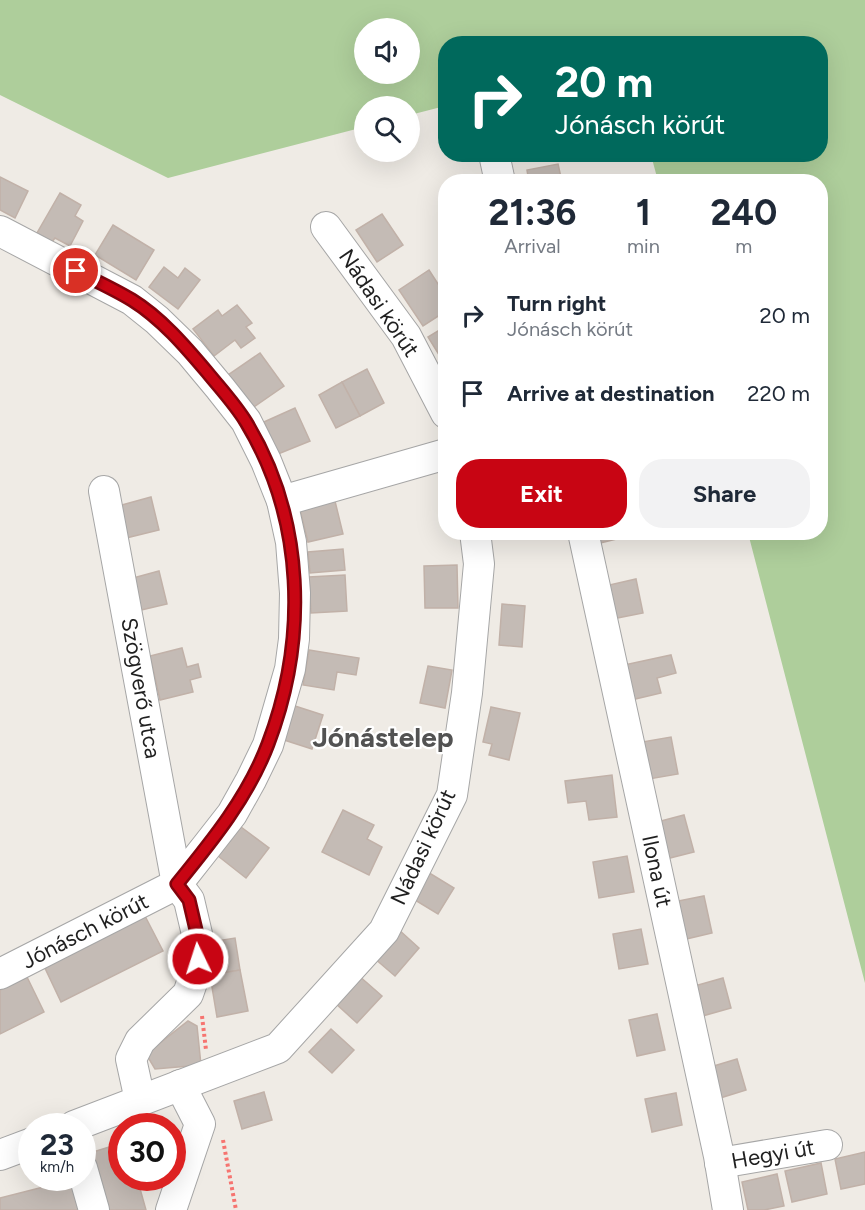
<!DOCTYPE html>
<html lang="en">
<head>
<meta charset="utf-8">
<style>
	:root { --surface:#fff; --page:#f2f2f3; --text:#1f2937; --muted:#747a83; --accent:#c80513 }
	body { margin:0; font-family:Figtree,sans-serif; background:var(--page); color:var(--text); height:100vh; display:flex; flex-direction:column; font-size:22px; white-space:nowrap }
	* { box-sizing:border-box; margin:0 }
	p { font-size:20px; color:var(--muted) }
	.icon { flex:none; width:33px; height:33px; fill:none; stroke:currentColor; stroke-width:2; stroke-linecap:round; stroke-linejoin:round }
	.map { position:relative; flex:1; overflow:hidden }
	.drawer { position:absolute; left:438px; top:174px; width:390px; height:366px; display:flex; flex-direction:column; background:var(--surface); border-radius:24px; box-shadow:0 6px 24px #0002 }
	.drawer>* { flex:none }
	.guide { position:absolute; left:438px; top:36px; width:390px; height:126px; border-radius:24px; box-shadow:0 6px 24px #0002; background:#00695c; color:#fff; overflow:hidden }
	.tools { position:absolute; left:354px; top:18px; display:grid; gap:12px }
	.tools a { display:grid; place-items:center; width:66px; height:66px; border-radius:50%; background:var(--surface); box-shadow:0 6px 24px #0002; font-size:30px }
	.speed { position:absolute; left:18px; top:1113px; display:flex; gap:12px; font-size:30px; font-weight:700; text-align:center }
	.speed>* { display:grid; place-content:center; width:78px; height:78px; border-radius:50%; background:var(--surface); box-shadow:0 6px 24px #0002; line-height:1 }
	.speed small { font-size:15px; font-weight:400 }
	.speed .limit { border:9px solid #d22; background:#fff; color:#111 }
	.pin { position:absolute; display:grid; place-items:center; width:51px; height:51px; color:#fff; margin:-26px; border:3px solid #fff; border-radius:50%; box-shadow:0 2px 6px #0007 }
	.me { position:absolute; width:66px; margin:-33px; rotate:356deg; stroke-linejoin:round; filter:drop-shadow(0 0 4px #0008) }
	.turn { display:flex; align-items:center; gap:21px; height:126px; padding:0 18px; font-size:27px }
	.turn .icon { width:78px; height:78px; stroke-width:2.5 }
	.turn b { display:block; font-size:42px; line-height:51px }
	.eta { display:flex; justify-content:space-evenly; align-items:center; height:102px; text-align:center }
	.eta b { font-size:36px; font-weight:700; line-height:42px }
	.action { display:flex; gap:12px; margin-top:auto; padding:12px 18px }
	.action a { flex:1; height:69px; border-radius:24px; background:var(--accent); color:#fff; font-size:24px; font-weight:700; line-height:69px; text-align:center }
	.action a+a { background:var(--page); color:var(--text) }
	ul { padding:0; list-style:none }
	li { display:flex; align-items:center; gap:18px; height:78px; padding:0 18px }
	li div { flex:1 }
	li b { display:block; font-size:22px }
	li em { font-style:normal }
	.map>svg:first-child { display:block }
</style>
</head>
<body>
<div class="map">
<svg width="865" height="1210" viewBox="0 0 865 1210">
	<rect width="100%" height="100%" fill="#efebe5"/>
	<path fill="#aece9b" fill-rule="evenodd" d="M0,0H865V983L748,533L820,532V182L658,181L651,155L820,154V44H446L445,106L410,115V106H364V127L168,178L0,95ZM364,28H410V74H364Z"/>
	<g fill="#c4bbb5" stroke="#c1b1a8" stroke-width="1.5">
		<path d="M558,164L562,182H529L527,170Z"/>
		<path d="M0,177L28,191L15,218L0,210Z"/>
		<path d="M60,193L81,205L75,216L83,221L70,246L55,238L52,242L37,233Z"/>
		<path d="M382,214L403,245L377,262L356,230Z"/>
		<path d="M113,225L154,250L136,280L95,255Z"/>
		<path d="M164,267L178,278L185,268L200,280L178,309L149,287Z"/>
		<path d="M429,270L438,284L446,279V311L423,326L399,290Z"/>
		<path d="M237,305L252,323L246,327L255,338L241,348L235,340L214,356L193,329L218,310L222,316Z"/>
		<path d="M446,326V366L428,337Z"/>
		<path d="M260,353L284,386L251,409L228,375Z"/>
		<path d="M367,369L384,403L360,416L342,382Z"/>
		<path d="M342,382L360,416L336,428L319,395Z"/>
		<path d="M295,408L310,441L278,454L264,422Z"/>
		<path d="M151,497L159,530L126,538L118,506Z"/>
		<path d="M334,497L343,534L308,542L299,506Z"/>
		<path d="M597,532H628L629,536L600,543Z"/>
		<path d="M343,549L345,570L310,573L308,552Z"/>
		<path d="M457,565L458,608H425L424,566Z"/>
		<path d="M159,571L167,604L141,610L133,578Z"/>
		<path d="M345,575L347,611L311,613L309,577Z"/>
		<path d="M636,579L643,613L612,619L605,586Z"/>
		<path d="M502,604L525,606L522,647L499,645Z"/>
		<path d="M182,648L187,667L198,664L201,677L190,680L193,692L160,700L150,656Z"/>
		<path d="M309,650L359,658L356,675L337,672L334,690L303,685Z"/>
		<path d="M671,655L676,673L657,678L661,693L631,700L624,665Z"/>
		<path d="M428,666L452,670L445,708L420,703Z"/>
		<path d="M295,706L323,715L312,749L284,740Z"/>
		<path d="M491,707L520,713L509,760L489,755L492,744L483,742Z"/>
		<path d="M671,737L678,774L649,779L642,742Z"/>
		<path d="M612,775L617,817L589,820L586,801L568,803L565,781Z"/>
		<path d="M343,810L374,825L367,839L382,847L369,875L322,852Z"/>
		<path d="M684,815L694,852L666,859L657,822Z"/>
		<path d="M241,827L269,848L246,878L218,856Z"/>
		<path d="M627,856L634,892L599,898L593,862Z"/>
		<path d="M426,871L454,888L438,914L410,897Z"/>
		<path d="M704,896L712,933L682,940L673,902Z"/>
		<path d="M145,916L163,951L61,1002L44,966Z"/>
		<path d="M398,929L419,948L395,976L374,958Z"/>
		<path d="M641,929L648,964L619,969L613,934Z"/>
		<path d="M235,938L240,970L210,975L204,943Z"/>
		<path d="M240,970L248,1011L217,1017L210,975Z"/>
		<path d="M358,975L382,996L357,1023L334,1002Z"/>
		<path d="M27,977L44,1012L0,1034V990Z"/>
		<path d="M723,978L731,1008L699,1017L691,987Z"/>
		<path d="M657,1014L665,1050L637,1056L629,1020Z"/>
		<path d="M188,1021L197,1026L201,1065L155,1069L146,1054Z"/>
		<path d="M331,1029L354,1050L332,1073L309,1052Z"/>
		<path d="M737,1059L746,1090L717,1099L707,1068Z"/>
		<path d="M264,1092L272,1120L242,1129L234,1101Z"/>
		<path d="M676,1093L682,1125L652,1132L645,1099Z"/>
		<path d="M122,1143V1178H137L146,1210H109L93,1152Z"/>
		<path d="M865,1152V1184L841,1189L835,1159Z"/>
		<path d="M821,1163L827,1194L792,1202L785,1171Z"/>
		<path d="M777,1174L784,1206L764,1210H748L742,1182Z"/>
		<path d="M75,1179L83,1210H0V1198Z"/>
	</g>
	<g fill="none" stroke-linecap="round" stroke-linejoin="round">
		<g stroke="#a6a6a6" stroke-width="32">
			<g id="minor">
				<path d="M494,154L500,182"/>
				<path d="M326,227L406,336L446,413"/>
				<path d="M0,231L132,300L157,320L190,352L220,388L246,421L266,461L282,501L291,542L295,593L294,639L290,669L268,745L251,780L232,814L207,846L177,884L0,974"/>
				<path d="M104,491L177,884L189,900L200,947L196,971L188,994L140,1041L131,1059L140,1100"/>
				<path d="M282,501L446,454"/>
				<path d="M583,532L719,1156L728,1210"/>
				<path d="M74,1126L278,1048L384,931L452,795L467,693L479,564L475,532"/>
				<path d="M0,1155L32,1143"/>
				<path d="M720,1163L827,1145"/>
				<path d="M82,1168L94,1210"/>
				<path d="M171,1210L200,1124L180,1085"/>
			</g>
		</g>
		<g stroke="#f67470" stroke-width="4" stroke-dasharray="3 3" stroke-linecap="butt">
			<path d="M202,1016L206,1050"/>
			<path d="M223,1140L236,1210"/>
		</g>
		<use href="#minor" stroke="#fff" stroke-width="30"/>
	</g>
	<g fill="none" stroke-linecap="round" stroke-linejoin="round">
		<g stroke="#82030c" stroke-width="15">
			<path id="route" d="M76,271C94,280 114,289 132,300C161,318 185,346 207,372C220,388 235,404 246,422C305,519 308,639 268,744C248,797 212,841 177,884L189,900L200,947L198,959"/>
		</g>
		<use href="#route" stroke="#c80513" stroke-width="10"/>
	</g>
	<g text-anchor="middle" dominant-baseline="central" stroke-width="4.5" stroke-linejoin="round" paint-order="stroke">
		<g font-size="22" fill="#1f1f1f" stroke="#fff">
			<text transform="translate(379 303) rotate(56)">Nádasi körút</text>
			<text transform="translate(141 688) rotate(80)">Szögverő utca</text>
			<text transform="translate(423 847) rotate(-65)">Nádasi körút</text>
			<text transform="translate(657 871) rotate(78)">Ilona út</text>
			<text transform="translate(85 931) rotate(-27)">Jónásch körút</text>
			<text transform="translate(773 1154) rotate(-10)">Hegyi út</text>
		</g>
		<g font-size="28" font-weight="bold" fill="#525252" stroke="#fff">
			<text x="383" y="737">Jónástelep</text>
		</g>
	</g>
</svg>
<div class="tools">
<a><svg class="icon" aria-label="sound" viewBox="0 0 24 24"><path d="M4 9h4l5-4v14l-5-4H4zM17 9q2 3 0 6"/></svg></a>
<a><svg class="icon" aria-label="search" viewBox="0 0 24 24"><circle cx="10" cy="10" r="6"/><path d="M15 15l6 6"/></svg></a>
</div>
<div class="speed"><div>23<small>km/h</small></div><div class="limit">30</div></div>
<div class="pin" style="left:76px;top:271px;background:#d93025"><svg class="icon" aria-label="arrive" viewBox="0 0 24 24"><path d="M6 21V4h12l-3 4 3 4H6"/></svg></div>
<svg class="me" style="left:198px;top:959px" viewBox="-20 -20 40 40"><circle r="17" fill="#c80513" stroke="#fff" stroke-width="3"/><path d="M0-11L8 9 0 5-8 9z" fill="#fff"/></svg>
<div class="guide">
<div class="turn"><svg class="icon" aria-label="right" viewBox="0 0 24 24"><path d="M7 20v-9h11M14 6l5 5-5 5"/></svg><div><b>20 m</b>Jónásch körút</div></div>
</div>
<section class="drawer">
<div class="eta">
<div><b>21:36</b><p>Arrival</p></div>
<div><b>1</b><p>min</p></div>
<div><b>240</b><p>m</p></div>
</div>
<ul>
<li><svg class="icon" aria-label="right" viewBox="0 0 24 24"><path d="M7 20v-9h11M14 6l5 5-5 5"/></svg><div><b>Turn right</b><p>Jónásch körút</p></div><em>20 m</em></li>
<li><svg class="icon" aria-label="arrive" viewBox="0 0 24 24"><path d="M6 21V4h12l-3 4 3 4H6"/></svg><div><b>Arrive at destination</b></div><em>220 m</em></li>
</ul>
<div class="action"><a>Exit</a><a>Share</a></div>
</section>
</div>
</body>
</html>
